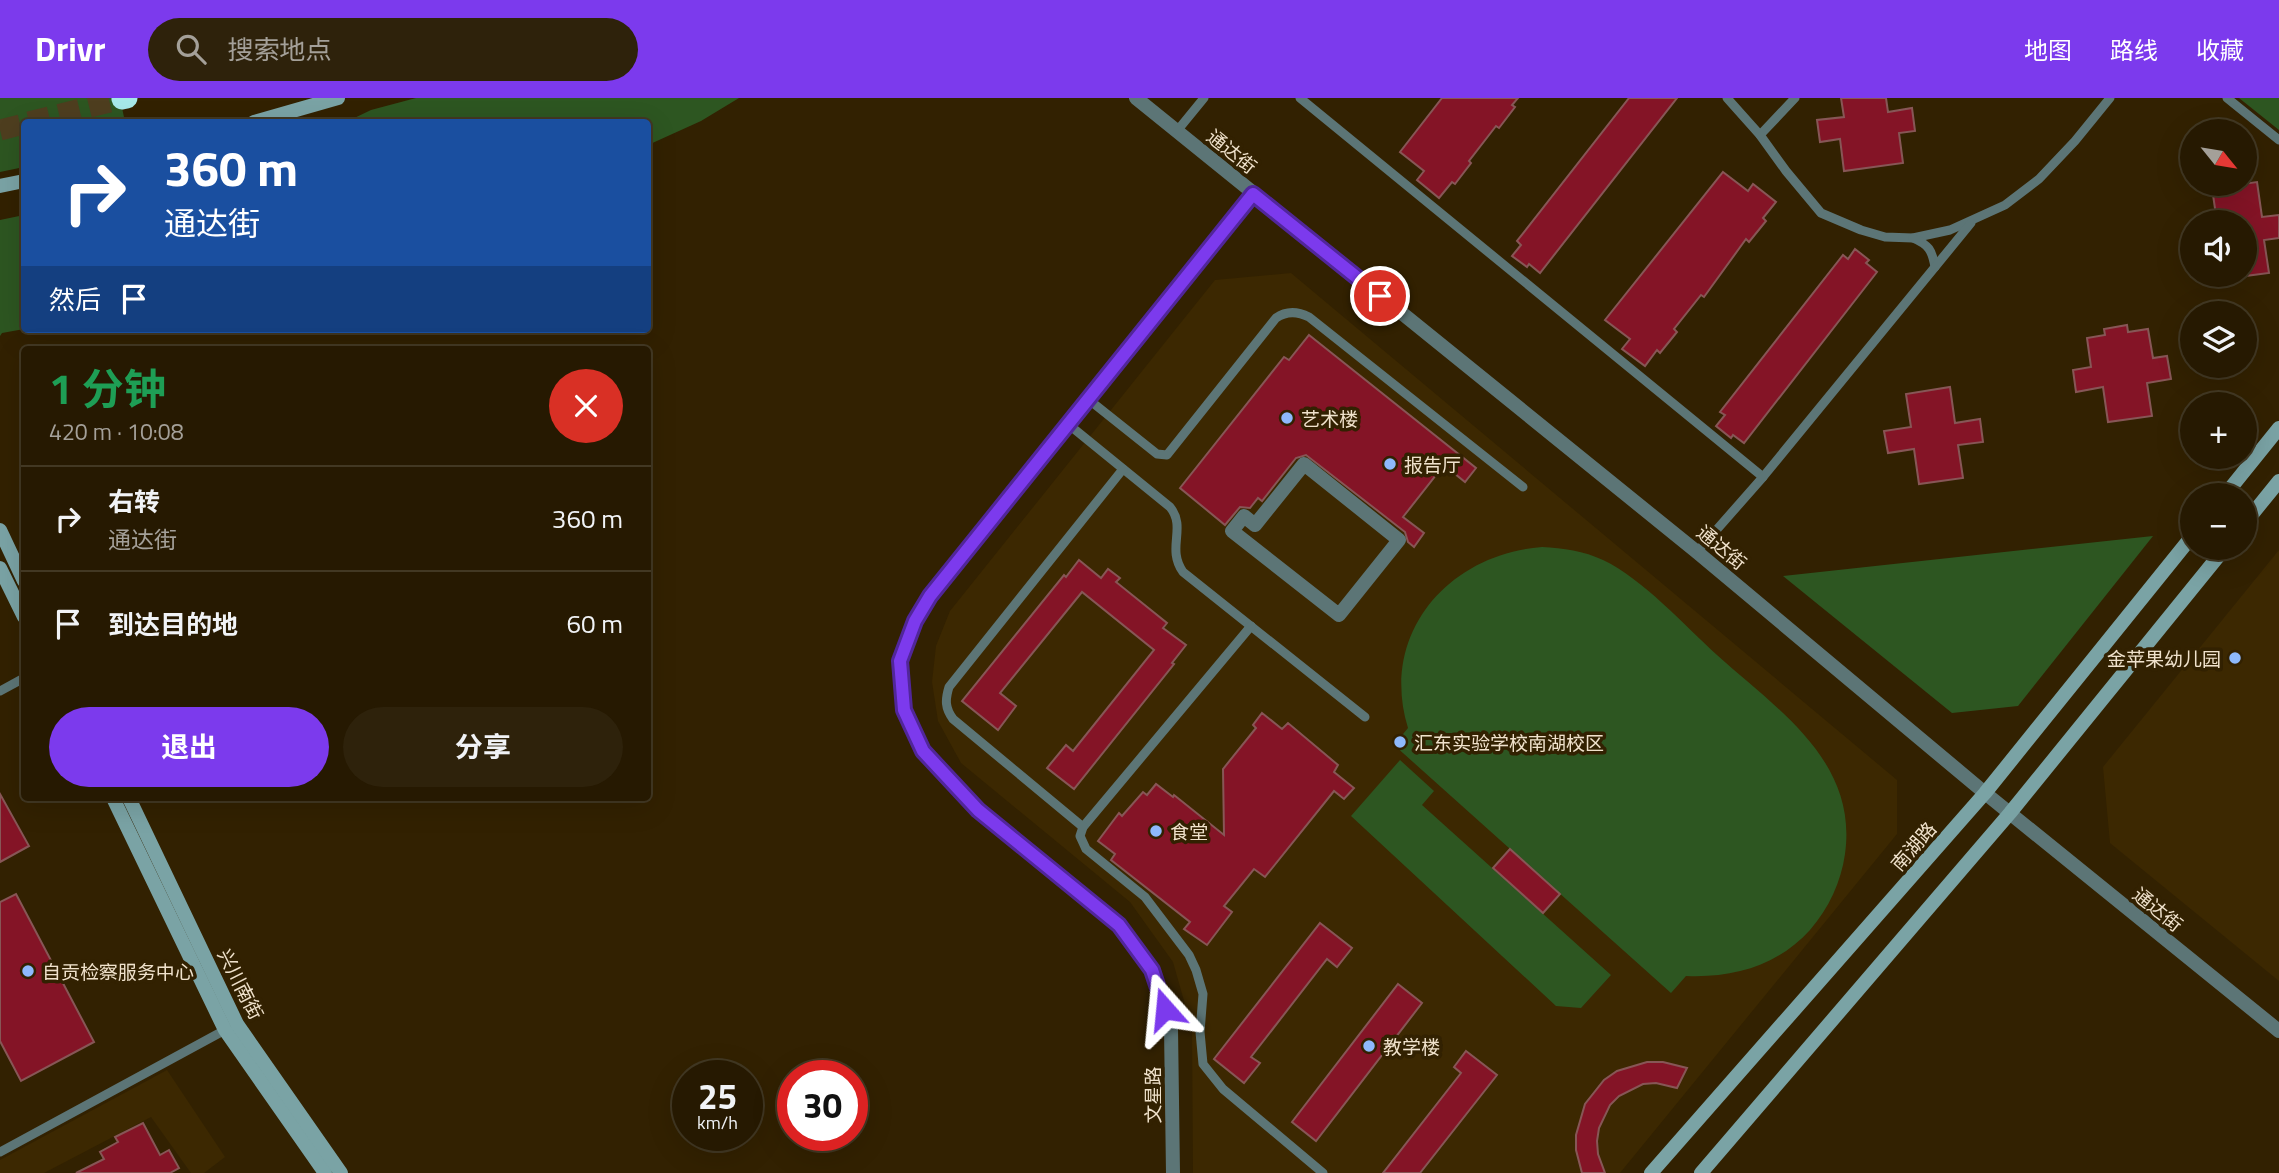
<!DOCTYPE html>
<html lang="zh">
<head>
<meta charset="utf-8">
<style>
	:root { --surface:#261901; --page:#2e220b; --text:#f1f3f6; --muted:#a4a099; --line:#423823; --accent:#7c3aed }
	body { margin:0; font-family:"Titillium Web","Noto Sans SC",sans-serif; background:var(--page); color:var(--text); height:100vh; display:flex; flex-direction:column; font-size:26px; white-space:nowrap }
	* { box-sizing:border-box; margin:0 }
	p { font-size:23px; color:var(--muted) }
	.icon { flex:none; width:38px; height:38px; fill:none; stroke:currentColor; stroke-width:2; stroke-linecap:round; stroke-linejoin:round }
	.map { position:relative; flex:1; overflow:hidden }
	.panel { position:absolute; left:21px; top:248px; width:630px; height:455px; display:flex; flex-direction:column; background:var(--surface); border-radius:7px; box-shadow:0 7px 28px #0002,0 0 0 2px var(--line) }
	.panel>* { flex:none }
	.hud { position:absolute; left:21px; top:21px; width:630px; height:214px; border-radius:7px; box-shadow:0 7px 28px #0002,0 0 0 2px var(--line); background:#1a4fa0; color:#fff; overflow:hidden }
	.needle { width:46px; rotate:120deg }
	.tools { position:absolute; left:2180px; top:21px; display:grid; gap:14px }
	.tools a { display:grid; place-items:center; width:77px; height:77px; border-radius:50%; background:var(--surface); box-shadow:0 7px 28px #0002,0 0 0 2px var(--line); font-size:35px }
	.speed { position:absolute; left:672px; top:962px; display:flex; gap:14px; font-size:35px; font-weight:700; text-align:center }
	.speed>* { display:grid; place-content:center; width:91px; height:91px; border-radius:50%; background:var(--surface); box-shadow:0 7px 28px #0002,0 0 0 2px var(--line); line-height:1 }
	.speed small { font-size:18px; font-weight:400 }
	.speed .limit { border:10px solid #d22; background:#fff; color:#111 }
	.pin { position:absolute; display:grid; place-items:center; width:60px; height:60px; color:#fff; margin:-30px; border:4px solid #fff; border-radius:50%; box-shadow:0 2px 7px #0007 }
	.me { position:absolute; width:77px; margin:-38px; rotate:342deg; stroke-linejoin:round; filter:drop-shadow(0 0 5px #0008) }
	.turn { display:flex; align-items:center; gap:24px; height:147px; padding:0 28px; font-size:32px }
	.turn .icon { width:91px; height:91px; stroke-width:2.5 }
	.turn b { display:block; font-size:49px; line-height:60px }
	.then { display:flex; align-items:center; height:66px; padding:0 28px; background:#0003; gap:14px; font-size:26px }
	.round { display:grid; place-items:center; flex:none; width:74px; height:74px; border-radius:37px; background:var(--page) }
	.head { display:flex; align-items:center; justify-content:space-between; height:119px; padding:0 28px }
	h1 { font-size:42px; font-weight:700; line-height:52px; color:#1e9e55 }
	.action { display:flex; gap:14px; margin-top:auto; padding:14px 28px }
	.action a { flex:1; height:80px; border-radius:42px; background:var(--accent); color:#fff; font-size:28px; font-weight:700; line-height:80px; text-align:center }
	.action a+a { background:var(--page); color:var(--text) }
	ul { padding:0; list-style:none }
	li { display:flex; align-items:center; gap:21px; height:105px; padding:0 28px; border-top:2px solid var(--line) }
	li div { flex:1 }
	li b { display:block; font-size:26px }
	li em { font-style:normal }
	header { display:flex; align-items:center; gap:42px; box-sizing:border-box; height:98px; padding:0 35px; background:var(--accent); color:#fff }
	header strong { font-size:33px }
	nav { display:flex; gap:38px; margin-inline-start:auto; font-size:24px }
	.search { width:490px; height:63px; background:var(--page); display:flex; align-items:center; gap:18px; box-sizing:border-box; padding:0 24px; border-radius:38px; color:var(--muted); font-size:26px }
	.map>svg:first-child { display:block }
</style>
</head>
<body>
<header>
<strong>Drivr</strong>
<div class="search"><svg class="icon" aria-label="search" viewBox="0 0 24 24"><circle cx="10" cy="10" r="6"/><path d="M15 15l6 6"/></svg>搜索地点</div>
<nav><a>地图</a><a>路线</a><a>收藏</a></nav>
</header>
<div class="map">
<svg width="2279" height="1075" viewBox="0 0 2279 1075">
	<rect width="100%" height="100%" fill="#322101"/>
	<g fill="#3c2801">
		<path d="M1291,175L1897,682V736L1620,1075H1193L1192,931L1173,864L1130,804L961,665L938,623L932,584L936,548L950,513L1215,182Z"/>
		<path d="M2279,452V883L2110,745L2103,669Z"/>
		<path d="M167,972L225,1059L204,1075H191L151,1019L44,1075H0V1062Z"/>
	</g>
	<g fill="#2d5621">
		<path d="M0,0H120L125,24H24V69L0,74Z"/>
		<path d="M416,0H739L701,23L648,47V24H346L371,12Z"/>
		<path d="M2239,0H2279V32Z"/>
		<path d="M24,117V231L2,235L0,238V122Z"/>
		<path d="M2153,438L2018,608L1952,615L1783,478Z"/>
		<path d="M1542,449C1563,450 1584,453 1603,462C1643,481 1684,527 1717,557C1778,612 1858,663 1845,756C1841,784 1829,810 1810,832C1777,868 1734,880 1686,878L1671,895L1394,647L1408,630C1379,536 1448,456 1542,449Z"/>
		<path d="M1400,662L1434,693L1422,707L1611,877L1581,910L1556,908L1351,718Z"/>
	</g>
	<g fill="#841426" stroke="#875656" stroke-width="2">
		<path d="M1442,0H1518L1512,7L1515,9L1499,30L1496,28L1469,63L1471,65L1455,86L1452,84L1439,100L1417,82L1424,73L1400,54Z"/>
		<path d="M1629,0H1677L1540,175L1529,166L1527,169L1512,158L1521,147L1517,143Z"/>
		<path d="M1841,0H1886L1888,14L1912,10L1915,33L1899,35L1903,65L1844,73L1840,41L1820,44L1817,22L1844,19Z"/>
		<path d="M1723,74L1748,93L1753,86L1776,104L1763,120L1766,123L1749,144L1746,141L1704,199L1701,197L1674,231L1677,234L1660,255L1657,252L1645,268L1622,251L1630,241L1605,222Z"/>
		<path d="M2257,84L2262,119L2279,117V140L2264,142L2269,175L2245,178V124H2217L2212,90Z"/>
		<path d="M1855,151L1869,162L1866,165L1877,174L1744,345L1733,337L1731,340L1716,328L1725,317L1720,314L1843,157L1848,161Z"/>
		<path d="M2127,227L2128,234L2148,231L2153,260L2167,258L2171,281L2147,285L2152,318L2108,324L2103,289L2076,294L2073,272L2091,269L2087,240L2105,237L2104,231Z"/>
		<path d="M1309,237L1476,370L1465,384L1444,367L1403,419L1424,435L1414,449L1408,444L1405,434L1306,357L1296,360L1262,403L1258,400L1250,410L1240,409L1225,427L1180,390L1284,259L1289,262Z"/>
		<path d="M1950,289L1955,325L1980,321L1983,344L1958,347L1963,380L1919,386L1914,351L1888,355L1884,333L1911,329L1906,296Z"/>
		<path d="M1079,462L1101,480L1108,471L1120,480L1116,484L1167,525L1163,530L1186,547L1172,565L1174,566L1074,691L1047,670L1066,647L1073,653L1154,552L1082,494L1000,595L1016,608L998,632L962,603L1064,477L1066,479Z"/>
		<path d="M1262,615L1282,631L1288,625L1338,667L1334,674L1354,690L1344,701L1334,693L1265,779L1254,771L1224,808L1232,814L1207,847L1184,831L1190,824L1111,762L1115,756L1098,743L1119,715L1122,718L1143,694L1147,697L1156,686L1173,699L1174,697L1224,737L1223,671L1256,630L1253,627Z"/>
		<path d="M0,696L29,748L0,764Z"/>
		<path d="M1510,751L1560,796L1543,815L1493,770Z"/>
		<path d="M16,796L94,944L21,983L0,943V804Z"/>
		<path d="M1320,825L1352,850L1337,869L1327,861L1251,959L1260,965L1244,985L1214,961Z"/>
		<path d="M1398,886L1422,905L1316,1043L1292,1024Z"/>
		<path d="M1466,953L1497,977L1420,1075H1383L1461,975L1454,969Z"/>
		<path d="M1647,964H1663L1687,970L1677,990L1656,985L1643,986L1619,998L1610,1007L1599,1030L1597,1043L1598,1056L1605,1075H1582L1576,1052V1037L1585,1006L1604,982L1617,973Z"/>
		<path d="M143,1025L160,1057L169,1052L179,1070L170,1075H76L104,1061L100,1054L118,1044L115,1039Z"/>
	</g>
	<g fill="none" stroke-linecap="round" stroke-linejoin="round">
		<g stroke="#4e3e1f" stroke-width="21" stroke-dasharray="21 10" stroke-linecap="butt">
			<path d="M29,24L122,1"/>
			<path d="M0,32L24,26"/>
		</g>
		<g stroke="#5c7576" stroke-width="9">
			<path d="M1300,0L1763,379"/>
			<path d="M1727,0L1760,37L1786,73L1821,115L1861,132L1885,139L1913,140L1950,132L2005,107L2039,81L2075,43L2110,0"/>
			<path d="M2227,0L2279,42"/>
			<path d="M1177,33L1204,0"/>
			<path d="M1760,37L1795,0"/>
			<path d="M1913,140C1929,147 1932,152 1935,169"/>
			<path d="M1088,301L1157,356L1167,357L1276,220C1286,213 1297,213 1309,219L1523,389"/>
			<path d="M1068,326L1170,409C1187,430 1166,450 1183,474L1365,619"/>
			<path d="M1697,454L1763,379L1971,125"/>
			<path d="M1251,528L1083,729L1080,738L1086,751L1145,799L1189,857L1196,872L1203,896L1200,934L1203,966L1223,991L1323,1075"/>
			<path d="M0,593L24,580"/>
			<path d="M1083,729L953,621C945,610 945,602 949,589L1123,371"/>
			<path d="M0,1054L225,932"/>
		</g>
		<g stroke="#5c7576" stroke-width="14">
			<path d="M1136,0L1697,454L1985,695L2279,933"/>
			<path d="M1304,366L1399,442L1339,517L1232,433L1244,418L1255,427Z"/>
			<path d="M1173,1075L1171,930L1152,872L1119,827L978,712L947,681L923,653L904,612L900,563L915,523L930,498L1253,96"/>
		</g>
		<g stroke="#7aa3a5" stroke-width="14">
			<path d="M254,24L338,0"/>
			<path d="M0,88L24,83"/>
			<path d="M2225,397L2279,330"/>
			<path d="M2245,425L2279,383"/>
			<path d="M0,432L24,483"/>
			<path d="M0,470L24,519"/>
			<path d="M113,700L225,932L325,1075"/>
			<path d="M129,700L237,926L341,1075"/>
			<path d="M1651,1075L1985,695L2193,437"/>
			<path d="M1701,1075L2010,715L2225,450"/>
		</g>
		<path stroke="#a6e8ea" stroke-width="21" d="M122,1L127,0"/>
	</g>
	<g fill="none" stroke-linecap="round" stroke-linejoin="round">
		<g stroke="#51269a" stroke-width="18">
			<path id="route" d="M1165,911L1152,872L1119,827L978,712L923,653L904,612L900,563L915,523L930,498L1253,96L1380,198"/>
		</g>
		<use href="#route" stroke="#7c3aed" stroke-width="12"/>
	</g>
	<g fill="#8eb9fc" stroke="#322101" stroke-width="2.5">
		<circle cx="1287" cy="320" r="7"/>
		<circle cx="1390" cy="366" r="7"/>
		<circle cx="2235" cy="560" r="7"/>
		<circle cx="1400" cy="644" r="7"/>
		<circle cx="1156" cy="733" r="7"/>
		<circle cx="28" cy="873" r="7"/>
		<circle cx="1369" cy="948" r="7"/>
	</g>
	<g text-anchor="middle" dominant-baseline="central" stroke-width="7" stroke-linejoin="round" paint-order="stroke">
		<g font-size="19" fill="#f0e2cc" stroke="#322101">
			<text transform="translate(1232 53) rotate(39)">通达街</text>
			<text transform="translate(1722 449) rotate(40)">通达街</text>
			<text transform="translate(1913 748) rotate(-49)">南湖路</text>
			<text transform="translate(2158 811) rotate(39)">通达街</text>
			<text transform="translate(241 886) rotate(63)">兴川南街</text>
			<text transform="translate(1152 997) rotate(-90)">文星路</text>
		</g>
		<g font-size="19" fill="#f0e2cc" stroke="#322101" text-anchor="start">
			<text x="1301" y="320">艺术楼</text>
			<text x="1404" y="366">报告厅</text>
			<text x="2221" y="560" text-anchor="end">金苹果幼儿园</text>
			<text x="1414" y="644">汇东实验学校南湖校区</text>
			<text x="1170" y="733">食堂</text>
			<text x="42" y="873">自贡检察服务中心</text>
			<text x="1383" y="948">教学楼</text>
		</g>
	</g>
</svg>
<div class="tools">
<a><svg class="needle" viewBox="-14 -14 28 28"><path d="M0-13l5 13h-10z" fill="#e53935"/><path d="M0 13l5-13h-10z" fill="#a4a099"/></svg></a>
<a><svg class="icon" aria-label="sound" viewBox="0 0 24 24"><path d="M4 9h4l5-4v14l-5-4H4zM17 9q2 3 0 6"/></svg></a>
<a><svg class="icon" aria-label="layers" viewBox="0 0 24 24"><path d="M12 4l9 5-9 5-9-5zM3 14l9 5 9-5"/></svg></a>
<a>+</a>
<a>−</a>
</div>
<div class="speed"><div>25<small>km/h</small></div><div class="limit">30</div></div>
<div class="pin" style="left:1380px;top:198px;background:#d93025"><svg class="icon" aria-label="arrive" viewBox="0 0 24 24"><path d="M6 21V4h12l-3 4 3 4H6"/></svg></div>
<svg class="me" style="left:1165px;top:911px" viewBox="-20 -20 40 40"><path d="M0-17L14 15 0 8-14 15z" fill="#7c3aed" stroke="#fff" stroke-width="4"/></svg>
<div class="hud">
<div class="turn"><svg class="icon" aria-label="right" viewBox="0 0 24 24"><path d="M7 20v-9h11M14 6l5 5-5 5"/></svg><div><b>360 m</b>通达街</div></div>
<div class="then">然后<svg class="icon" aria-label="arrive" viewBox="0 0 24 24"><path d="M6 21V4h12l-3 4 3 4H6"/></svg></div>
</div>
<section class="panel">
<div class="head"><div><h1>1 分钟</h1><p>420 m · 10:08</p></div><a class="round" style="background:#d93025;color:#fff"><svg class="icon" aria-label="close" viewBox="0 0 24 24"><path d="M6 6l12 12M18 6L6 18"/></svg></a></div>
<ul>
<li><svg class="icon" aria-label="right" viewBox="0 0 24 24"><path d="M7 20v-9h11M14 6l5 5-5 5"/></svg><div><b>右转</b><p>通达街</p></div><em>360 m</em></li>
<li><svg class="icon" aria-label="arrive" viewBox="0 0 24 24"><path d="M6 21V4h12l-3 4 3 4H6"/></svg><div><b>到达目的地</b></div><em>60 m</em></li>
</ul>
<div class="action"><a>退出</a><a>分享</a></div>
</section>
</div>
</body>
</html>
